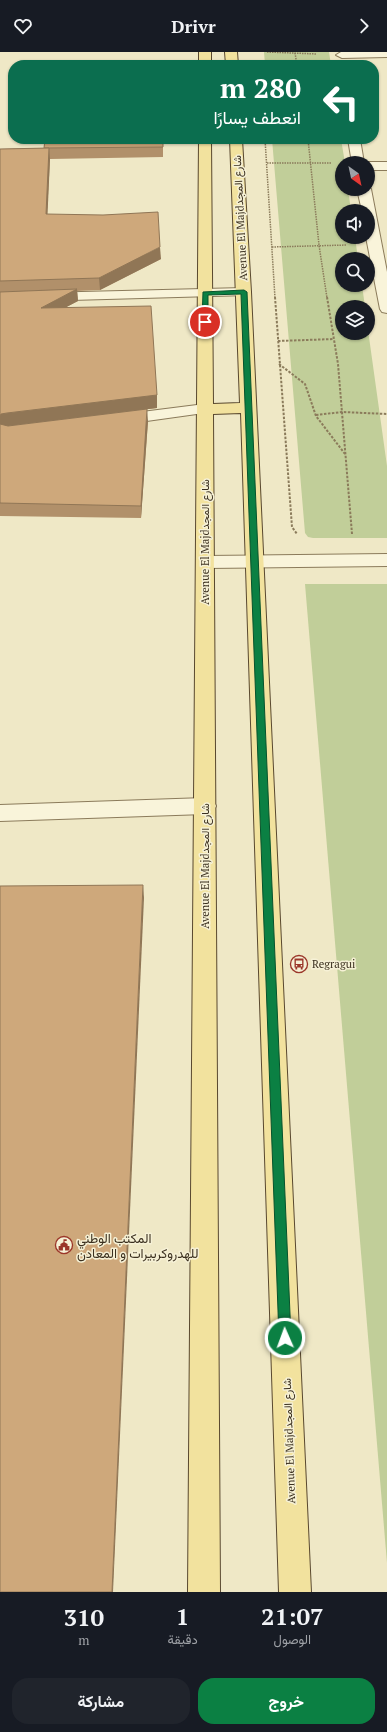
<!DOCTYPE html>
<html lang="ar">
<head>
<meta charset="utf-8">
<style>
	:root { --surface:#171b24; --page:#20242c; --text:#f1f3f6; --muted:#9ea1a6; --accent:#0b8043 }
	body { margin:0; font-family:"PT Serif",Vazirmatn,serif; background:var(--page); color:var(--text); direction:rtl; height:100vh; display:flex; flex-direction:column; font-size:15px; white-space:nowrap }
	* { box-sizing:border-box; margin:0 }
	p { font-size:13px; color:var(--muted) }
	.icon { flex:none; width:22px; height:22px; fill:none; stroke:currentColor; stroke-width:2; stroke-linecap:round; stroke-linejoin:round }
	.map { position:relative; height:1540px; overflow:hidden; direction:ltr }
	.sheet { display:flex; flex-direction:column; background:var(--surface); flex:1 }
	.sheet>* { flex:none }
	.top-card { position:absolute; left:8px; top:8px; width:371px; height:84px; border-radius:16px; box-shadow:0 1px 3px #0004; direction:rtl; background:#0b6e4f; color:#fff; overflow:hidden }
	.needle { width:26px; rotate:147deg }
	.controls { position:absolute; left:335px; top:104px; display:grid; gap:8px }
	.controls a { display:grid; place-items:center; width:40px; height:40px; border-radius:50%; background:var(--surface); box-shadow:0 1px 3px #0004; font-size:20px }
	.pin { position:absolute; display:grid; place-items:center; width:34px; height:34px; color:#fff; margin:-17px; border:2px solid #fff; border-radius:50%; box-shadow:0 1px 4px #0007 }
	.me { position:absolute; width:44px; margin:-22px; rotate:358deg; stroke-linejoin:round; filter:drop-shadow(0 0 3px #0008) }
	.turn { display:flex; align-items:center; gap:14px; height:84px; padding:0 12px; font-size:18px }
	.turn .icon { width:52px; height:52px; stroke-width:2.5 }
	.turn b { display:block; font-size:28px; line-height:34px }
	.eta { display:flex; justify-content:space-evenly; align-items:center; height:68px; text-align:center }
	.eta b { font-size:24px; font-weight:700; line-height:28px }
	.cta { display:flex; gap:8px; margin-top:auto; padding:8px 12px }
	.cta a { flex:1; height:46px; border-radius:16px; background:var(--accent); color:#fff; font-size:16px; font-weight:700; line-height:46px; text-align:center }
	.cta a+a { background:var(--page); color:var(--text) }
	header { display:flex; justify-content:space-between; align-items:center; height:52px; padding:0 12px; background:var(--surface); font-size:18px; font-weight:700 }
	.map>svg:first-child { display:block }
</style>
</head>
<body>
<header><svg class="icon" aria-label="forward" viewBox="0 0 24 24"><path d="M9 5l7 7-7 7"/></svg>Drivr<svg class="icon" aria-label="heart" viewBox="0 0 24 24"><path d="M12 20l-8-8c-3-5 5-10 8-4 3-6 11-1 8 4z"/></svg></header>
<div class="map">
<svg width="387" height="1540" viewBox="0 0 387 1540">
	<rect width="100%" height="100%" fill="#efe8c6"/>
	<g fill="#c1ce99">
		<path d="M264,0H329L331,13H265Z"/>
		<path d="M272,87H341L345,111H342V137H348L351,159H342V185H355L358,207H342V233H362L365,255H342V281H368V278L387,414V486H313L308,485L305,481Z"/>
		<path d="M305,532H387V1511Z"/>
	</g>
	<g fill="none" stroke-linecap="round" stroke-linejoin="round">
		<g stroke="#8b7b5b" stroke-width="2">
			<g id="minor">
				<path d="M341,0H387V5L342,6L336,3Z"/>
				<path d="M348,87H360L364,111H352Z"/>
				<path d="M368,110H387V118H368V111H365Z"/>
				<path d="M368,134L371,137L387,220V261L382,260L380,257L366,185H368V159H362L357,137H368Z"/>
				<path d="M244,236L249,237L251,240L249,243L0,250V242Z"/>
				<path d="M205,352L211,354L213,357L211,360L118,373L112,371L110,368L112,365L118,363Z"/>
				<path d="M387,502V514L205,516L199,514L196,510L199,506L205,504Z"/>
				<path d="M205,746L213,748L216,754L213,760L205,762L0,769V753Z"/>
			</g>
		</g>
		<g stroke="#59482f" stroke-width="2">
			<g id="major">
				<rect x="199" y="0" width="12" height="13"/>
				<path d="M225,0H237L238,13H226Z"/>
				<path d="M199,87H211L213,352L240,351L230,87H242L251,240L311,1540H279L241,361L213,362L220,1540H188Z"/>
			</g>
		</g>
		<g stroke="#8b7b5b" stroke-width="1.5" stroke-dasharray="1.5 1" stroke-linecap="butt">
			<path d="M267,0L317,2"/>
			<path d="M295,1L297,13"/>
			<path d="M265,87L275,246"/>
			<path d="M308,87L319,193L327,246"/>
			<path d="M267,111H331"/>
			<path d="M272,195L347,193"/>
		</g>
		<g stroke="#8b7b5b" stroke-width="2" stroke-dasharray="2.5 1.5" stroke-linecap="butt">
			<path d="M275,245L292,475L297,482"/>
			<path d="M327,245L338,312L352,482"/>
			<path d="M278,289L334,287"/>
			<path d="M279,312L305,332L316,364L345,402"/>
			<path d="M316,363L342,360L387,362"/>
		</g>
		<use href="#minor" fill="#f9f4da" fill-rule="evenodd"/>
		<use href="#major" fill="#f2e29e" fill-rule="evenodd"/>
	</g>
	<path fill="#b1906a" d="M45,87H163V105L50,107L47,162L161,207L100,238L77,239L78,249L66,255L157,343V356L7,374L148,369L141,466L0,464V97L44,96Z"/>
	<g fill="#907656">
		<path d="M49,96L50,107L47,174L46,162Z"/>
		<path d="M160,195L161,207L100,238L99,226Z"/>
		<path d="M77,237L78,249L42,268L41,256Z"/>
		<path d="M157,343V356L9,374L3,375L0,379V364L1,362Z"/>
		<path d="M147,357L148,369L141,466V454Z"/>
		<path d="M143,833L144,846L113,1540H112Z"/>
	</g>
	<g fill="#cea87b" stroke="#907656">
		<path d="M45,87H163V95L44,96Z"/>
		<path d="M49,96L46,162L103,163L158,160L160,195L99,226L0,229V97Z"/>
		<path d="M77,237L41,256L151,254L157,343L7,361L1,362L0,364V240Z"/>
		<path d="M147,357L141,454L0,451V371V372L8,374Z"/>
		<path d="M143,833L112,1540H0V834Z"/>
	</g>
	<path fill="#0b8043" stroke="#07532c" d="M244,238L247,240L291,1286L289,1291L285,1292L280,1291L279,1286L241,242L208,243V270L205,272L202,270L203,240Z"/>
	<defs>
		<g id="bus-ring" transform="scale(0.9)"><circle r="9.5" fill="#f6f1d6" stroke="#9b372a" stroke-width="1.5"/><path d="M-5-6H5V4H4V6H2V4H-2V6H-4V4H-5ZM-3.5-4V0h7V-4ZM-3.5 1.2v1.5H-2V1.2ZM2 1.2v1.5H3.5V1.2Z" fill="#9b372a"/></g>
		<g id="civic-ring" transform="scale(0.9)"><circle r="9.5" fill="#f6f1d6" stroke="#9b372a" stroke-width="1.5"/><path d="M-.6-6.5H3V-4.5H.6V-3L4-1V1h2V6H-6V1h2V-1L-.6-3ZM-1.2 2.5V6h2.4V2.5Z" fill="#9b372a"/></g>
	</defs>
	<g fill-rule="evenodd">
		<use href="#bus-ring" x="299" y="912"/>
		<use href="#civic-ring" x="64" y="1193"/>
	</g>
	<g text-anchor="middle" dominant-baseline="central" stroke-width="3" stroke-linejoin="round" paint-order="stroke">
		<g font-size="11" fill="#3b301f" stroke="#f6f1d6">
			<text transform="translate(240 166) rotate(-93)">Avenue El Majdشارع المجد</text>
			<text transform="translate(205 490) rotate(-90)">Avenue El Majdشارع المجد</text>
			<text transform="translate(205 814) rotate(-90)">Avenue El Majdشارع المجد</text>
			<text transform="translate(289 1389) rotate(-92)">Avenue El Majdشارع المجد</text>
		</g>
		<g font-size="11" fill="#3b301f" stroke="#f6f1d6" text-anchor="start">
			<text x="312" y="912">Regragui</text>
		</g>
		<g font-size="13" fill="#3b301f" stroke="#f6f1d6" text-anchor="start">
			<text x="77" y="1186">المكتب الوطني<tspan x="77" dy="15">للهدروكربيرات و المعادن</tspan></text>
		</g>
	</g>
</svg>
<div class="controls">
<a><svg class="needle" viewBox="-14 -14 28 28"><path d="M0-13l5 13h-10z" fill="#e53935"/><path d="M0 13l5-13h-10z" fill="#9ea1a6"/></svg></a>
<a><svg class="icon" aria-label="sound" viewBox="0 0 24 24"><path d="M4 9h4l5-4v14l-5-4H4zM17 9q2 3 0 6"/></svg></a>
<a><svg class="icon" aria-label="search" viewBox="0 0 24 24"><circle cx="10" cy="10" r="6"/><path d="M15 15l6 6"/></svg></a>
<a><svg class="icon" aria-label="layers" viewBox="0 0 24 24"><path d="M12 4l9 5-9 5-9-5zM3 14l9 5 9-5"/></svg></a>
</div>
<div class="pin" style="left:205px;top:270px;background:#d93025"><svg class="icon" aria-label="arrive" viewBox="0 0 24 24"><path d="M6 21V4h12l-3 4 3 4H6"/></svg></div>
<svg class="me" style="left:285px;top:1286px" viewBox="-20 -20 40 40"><circle r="17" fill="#0b8043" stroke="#fff" stroke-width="3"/><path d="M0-11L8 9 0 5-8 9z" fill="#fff"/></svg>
<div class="top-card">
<div class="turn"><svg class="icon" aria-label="left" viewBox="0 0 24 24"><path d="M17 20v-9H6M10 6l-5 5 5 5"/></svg><div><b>280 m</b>انعطف يسارًا</div></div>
</div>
</div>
<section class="sheet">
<div class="eta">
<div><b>21:07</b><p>الوصول</p></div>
<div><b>1</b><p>دقيقة</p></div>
<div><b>310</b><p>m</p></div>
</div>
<div class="cta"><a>خروج</a><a>مشاركة</a></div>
</section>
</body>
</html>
